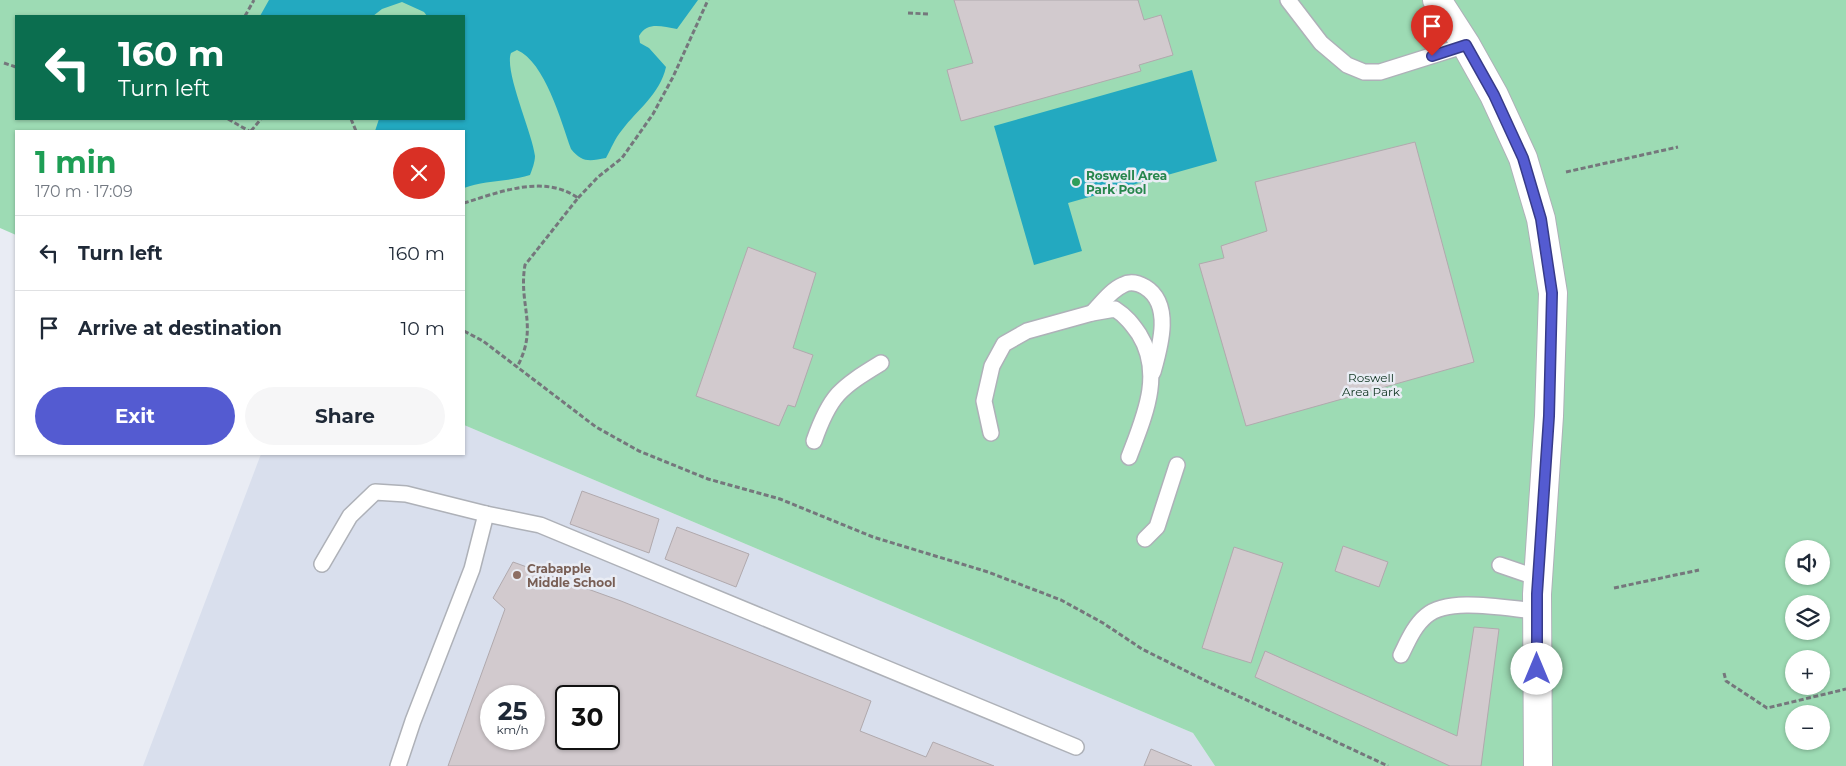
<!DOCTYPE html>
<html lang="en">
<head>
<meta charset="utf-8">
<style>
	:root { --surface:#fff; --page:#f6f6f7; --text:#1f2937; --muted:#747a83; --line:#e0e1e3; --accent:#545bd1 }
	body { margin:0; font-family:Montserrat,sans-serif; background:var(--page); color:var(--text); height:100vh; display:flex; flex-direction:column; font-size:19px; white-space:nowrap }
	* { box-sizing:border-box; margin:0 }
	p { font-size:16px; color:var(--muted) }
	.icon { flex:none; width:28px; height:28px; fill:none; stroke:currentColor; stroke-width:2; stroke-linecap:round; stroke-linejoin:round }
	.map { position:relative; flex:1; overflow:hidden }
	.sheet { position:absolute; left:15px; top:130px; width:450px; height:325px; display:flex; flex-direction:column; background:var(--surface); border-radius:0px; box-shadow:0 1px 4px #0004 }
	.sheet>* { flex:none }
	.top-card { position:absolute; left:15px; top:15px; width:450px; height:105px; border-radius:0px; box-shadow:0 1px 4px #0004; background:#0b6e4f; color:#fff; overflow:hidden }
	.controls { position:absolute; left:1785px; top:540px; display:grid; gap:10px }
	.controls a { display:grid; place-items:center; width:45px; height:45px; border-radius:50%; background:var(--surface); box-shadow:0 1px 4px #0004; font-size:25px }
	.speed { position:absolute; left:480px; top:685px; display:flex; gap:10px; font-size:25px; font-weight:700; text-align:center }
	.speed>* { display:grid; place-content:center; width:65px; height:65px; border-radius:50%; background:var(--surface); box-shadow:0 1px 4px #0004; line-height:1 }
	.speed small { font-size:12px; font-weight:400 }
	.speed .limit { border:2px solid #111; border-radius:8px; background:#fff; color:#111 }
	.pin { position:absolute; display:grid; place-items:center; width:42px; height:42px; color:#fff; margin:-51px -21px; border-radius:50% 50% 50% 0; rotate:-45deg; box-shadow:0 0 5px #0007 }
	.pin .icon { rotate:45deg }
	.me { position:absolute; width:55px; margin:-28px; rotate:0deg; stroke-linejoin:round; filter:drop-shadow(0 0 4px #0008) }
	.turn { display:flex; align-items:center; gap:18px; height:105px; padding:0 20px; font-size:22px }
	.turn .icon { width:65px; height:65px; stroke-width:2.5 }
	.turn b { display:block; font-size:35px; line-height:42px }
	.round { display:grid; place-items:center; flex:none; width:52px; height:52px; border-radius:26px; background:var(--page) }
	.overview { display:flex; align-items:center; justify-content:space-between; height:85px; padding:0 20px }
	h1 { font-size:30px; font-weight:700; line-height:38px; color:#1e9e55 }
	.action { display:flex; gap:10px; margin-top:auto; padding:10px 20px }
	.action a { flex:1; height:58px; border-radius:30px; background:var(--accent); color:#fff; font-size:20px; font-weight:700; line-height:58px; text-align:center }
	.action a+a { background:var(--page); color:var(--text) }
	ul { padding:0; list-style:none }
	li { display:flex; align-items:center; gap:15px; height:75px; padding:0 20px; border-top:1px solid var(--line) }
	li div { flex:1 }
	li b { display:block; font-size:19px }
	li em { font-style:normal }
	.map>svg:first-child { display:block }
</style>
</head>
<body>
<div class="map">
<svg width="1846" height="766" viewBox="0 0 1846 766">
	<rect width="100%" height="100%" fill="#e9ecf4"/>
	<path fill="#d9dfed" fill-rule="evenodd" d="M464,425L1193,733L1215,766H143L261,454H464ZM491,696H534V739H491ZM566,696H609V739H566Z"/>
	<path fill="#9ddbb4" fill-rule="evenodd" d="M0,0H1846V766H1215L1193,733L464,425V131H16V235L0,228ZM16,16H464V119H16ZM1794,549H1821V576H1794ZM1794,604H1821V631H1794ZM1794,659H1821V686H1794ZM1794,714H1821V741H1794Z"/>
	<g fill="#23a9c0">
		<path d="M269,0H698L677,29C662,27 648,21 639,36L640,43L649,48L666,67C660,94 638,109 622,130C615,138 611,149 606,158C590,161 582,163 571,149C561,121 545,62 517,50L511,53C504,71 532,132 535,156C535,162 532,170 530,175C509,182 484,180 464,188V131H375L379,119H464V16H427L424,12L402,2L382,9L373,16H260Z"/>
		<path d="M1192,70L1217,161L1068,203L1082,251L1034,265L994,126Z"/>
	</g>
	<g fill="#d2cace" stroke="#b0a9ad" fill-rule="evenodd">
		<path d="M954,0H1138L1144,20L1161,15L1173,55L1139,65L1141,71L961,121L947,70L973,63Z"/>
		<path d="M1415,142L1474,362L1246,426L1199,264L1224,258L1221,246L1267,231L1255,182Z"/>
		<path d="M748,247L816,273L793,348L813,355L795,407L788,405L779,426L696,396Z"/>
		<path d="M582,491L659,519L649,553L570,524Z"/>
		<path d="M677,527L749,554L736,587L665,559Z"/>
		<path d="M1343,546L1388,562L1379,587L1335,571Z"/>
		<path d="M1234,547L1283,563L1251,663L1202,648Z"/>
		<path d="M513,562L621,601L871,701L860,731L926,757L933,742L994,766H448L505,609L493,598ZM491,696H534V739H491ZM566,696H609V739H566Z"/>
		<path d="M1474,627L1499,629L1481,766H1450L1255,677L1265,651L1457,736Z"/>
		<path d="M1151,749L1192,766H1144Z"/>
	</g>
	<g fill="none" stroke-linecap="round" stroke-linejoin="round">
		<g stroke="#aeb1b8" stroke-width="18">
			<g id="lane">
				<path d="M1288,0L1321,43L1347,65L1364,72H1380L1466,45"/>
				<path d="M1092,313C1101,304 1111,290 1123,285C1130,281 1138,283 1145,287C1173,304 1160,347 1153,372"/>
				<path d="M991,433L984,401L992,366L1004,344L1027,331L1092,313L1115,309C1126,316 1132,324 1139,334C1164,374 1144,417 1129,457"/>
				<path d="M814,441C830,395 840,388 881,363"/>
				<path d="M486,514L540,525L1076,747"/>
				<path d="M1145,539L1157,527L1177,465"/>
				<path d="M322,564L350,516L375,492L406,494L486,514L472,569L413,721L398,766"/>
				<path d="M1500,565L1538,578"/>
				<path d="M1401,655C1408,641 1414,626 1426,616C1449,596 1508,609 1537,611"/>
			</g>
		</g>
		<g stroke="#aeb1b8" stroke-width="30">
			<path id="street" d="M1437,0L1466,45L1494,95L1523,158L1541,219L1553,293L1549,416L1537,594L1538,766"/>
		</g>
		<g stroke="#75777c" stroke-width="3" stroke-dasharray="5 2.5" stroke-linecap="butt">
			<path d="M908,13L928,14"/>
			<path d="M245,16L254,0"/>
			<path d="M4,63L16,67"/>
			<path d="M228,119L249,131"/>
			<path d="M351,119L356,131"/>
			<path d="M251,131L261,119"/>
			<path d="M1566,172L1678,147"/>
			<path d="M578,198L598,177L622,158L653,114L673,77L708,0"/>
			<path d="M464,203C500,192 544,174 578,198L525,265C518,305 539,327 517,367"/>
			<path d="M464,331L483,341L596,427L639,451L708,479L780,499L873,537L988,572L1061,600L1103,623L1142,649L1208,682L1388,766"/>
			<path d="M1614,588L1699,570"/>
			<path d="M1724,673L1726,681L1767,708L1846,689"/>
		</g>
		<use href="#lane" stroke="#fff" stroke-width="15"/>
		<use href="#street" stroke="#fff" stroke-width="28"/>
	</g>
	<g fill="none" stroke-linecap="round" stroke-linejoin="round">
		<g stroke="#373b88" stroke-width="12">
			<path id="route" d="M1432,56L1466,45L1494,95L1523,158L1541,219L1552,293L1549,416L1537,594V669"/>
		</g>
		<use href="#route" stroke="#545bd1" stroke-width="9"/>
	</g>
	<circle fill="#2e9e5b" stroke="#e9ecf4" stroke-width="2" cx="1076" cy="182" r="5"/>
	<circle fill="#8d6e63" stroke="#e9ecf4" stroke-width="2" cx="517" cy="575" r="5"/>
	<g text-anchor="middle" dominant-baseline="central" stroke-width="5" stroke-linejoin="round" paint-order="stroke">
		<g font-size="12" font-weight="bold" fill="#27864d" stroke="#e9ecf4" text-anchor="start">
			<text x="1086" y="175">Roswell Area<tspan x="1086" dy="14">Park Pool</tspan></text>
		</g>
		<g font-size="12" fill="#0e331f" stroke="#e9ecf4">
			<text x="1371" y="377">Roswell<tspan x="1371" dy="14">Area Park</tspan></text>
		</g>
		<g font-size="12" font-weight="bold" fill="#785e54" stroke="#e9ecf4" text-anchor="start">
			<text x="527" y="568">Crabapple<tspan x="527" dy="14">Middle School</tspan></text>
		</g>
	</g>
</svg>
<div class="controls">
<a><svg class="icon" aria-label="sound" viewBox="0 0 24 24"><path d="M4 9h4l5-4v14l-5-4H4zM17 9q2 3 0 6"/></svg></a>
<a><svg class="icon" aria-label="layers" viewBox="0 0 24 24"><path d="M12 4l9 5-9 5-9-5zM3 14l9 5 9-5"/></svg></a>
<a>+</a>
<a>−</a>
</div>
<div class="speed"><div>25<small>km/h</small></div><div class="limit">30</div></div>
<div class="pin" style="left:1432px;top:56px;background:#d93025"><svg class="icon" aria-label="arrive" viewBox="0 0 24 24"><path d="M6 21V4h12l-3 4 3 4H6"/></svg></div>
<svg class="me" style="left:1537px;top:669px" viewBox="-20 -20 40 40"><circle r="19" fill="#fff"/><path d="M0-13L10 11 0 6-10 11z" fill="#545bd1"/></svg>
<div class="top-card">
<div class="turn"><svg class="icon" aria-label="left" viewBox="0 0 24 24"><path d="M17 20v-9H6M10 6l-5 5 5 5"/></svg><div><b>160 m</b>Turn left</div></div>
</div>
<section class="sheet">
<div class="overview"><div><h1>1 min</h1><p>170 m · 17:09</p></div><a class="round" style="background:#d93025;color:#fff"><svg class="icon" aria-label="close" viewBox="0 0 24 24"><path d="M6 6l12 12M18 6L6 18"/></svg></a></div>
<ul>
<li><svg class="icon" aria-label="left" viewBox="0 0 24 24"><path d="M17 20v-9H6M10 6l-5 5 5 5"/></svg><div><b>Turn left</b></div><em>160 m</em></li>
<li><svg class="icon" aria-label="arrive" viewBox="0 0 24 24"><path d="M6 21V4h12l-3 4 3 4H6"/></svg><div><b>Arrive at destination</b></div><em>10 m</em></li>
</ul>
<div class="action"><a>Exit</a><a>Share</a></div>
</section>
</div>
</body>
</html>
